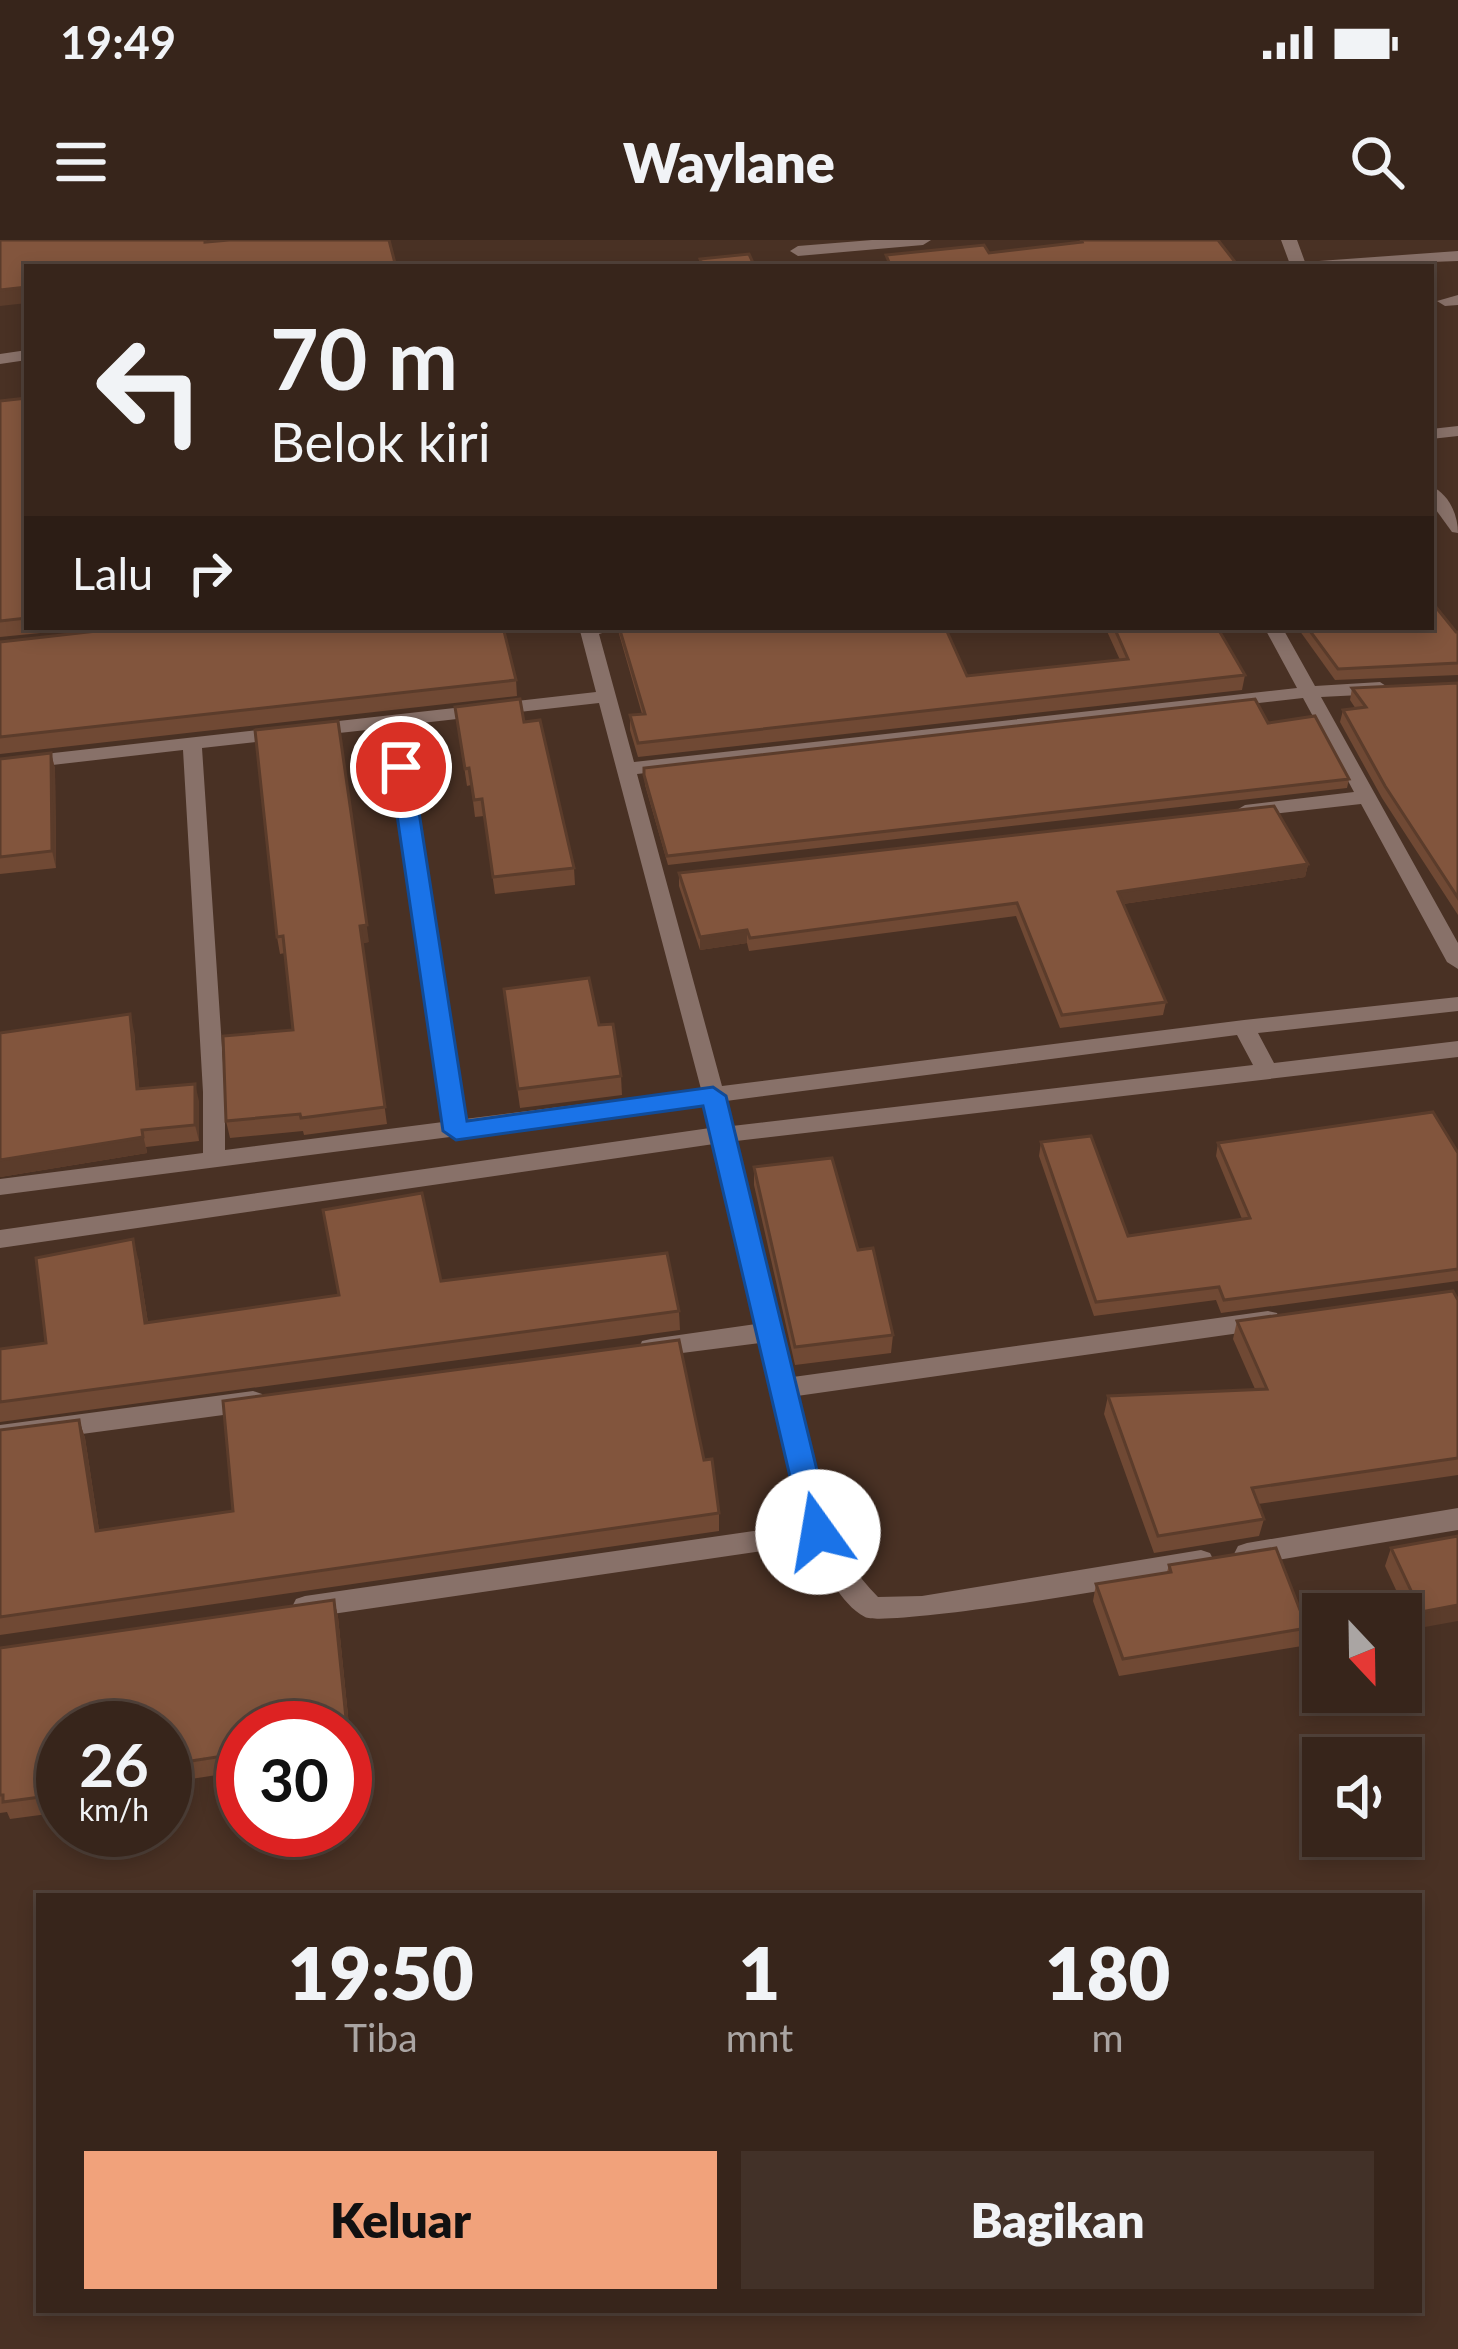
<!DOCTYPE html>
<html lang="id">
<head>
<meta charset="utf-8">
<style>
	:root { --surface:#37251b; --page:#423128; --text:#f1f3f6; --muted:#aaa5a3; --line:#51423a; --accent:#f1a27b }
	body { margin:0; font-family:Lato,sans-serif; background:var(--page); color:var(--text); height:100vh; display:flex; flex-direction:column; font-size:45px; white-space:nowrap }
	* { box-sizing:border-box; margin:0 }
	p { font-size:39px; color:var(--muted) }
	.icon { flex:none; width:66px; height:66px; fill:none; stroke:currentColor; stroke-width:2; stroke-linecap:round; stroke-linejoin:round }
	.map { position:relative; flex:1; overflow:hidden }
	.sheet { position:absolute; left:36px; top:1653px; width:1386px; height:420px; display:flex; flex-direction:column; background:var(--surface); border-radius:0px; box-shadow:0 6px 18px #0003,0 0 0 3px var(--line) }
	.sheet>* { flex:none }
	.top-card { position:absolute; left:24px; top:24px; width:1410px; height:366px; border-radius:0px; box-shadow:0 6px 18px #0003,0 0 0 3px var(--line); background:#37251b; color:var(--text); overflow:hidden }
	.needle { width:78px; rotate:158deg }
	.buttons { position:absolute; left:1302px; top:1353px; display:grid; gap:24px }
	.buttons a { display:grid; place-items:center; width:120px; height:120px; border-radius:0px; background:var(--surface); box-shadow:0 6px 18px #0003,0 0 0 3px var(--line); font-size:60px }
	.speed { position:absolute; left:36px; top:1461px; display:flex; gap:24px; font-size:60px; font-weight:700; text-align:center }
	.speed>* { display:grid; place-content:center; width:156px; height:156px; border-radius:50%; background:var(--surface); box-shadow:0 6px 18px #0003,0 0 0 3px var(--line); line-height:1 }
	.speed small { font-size:30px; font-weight:400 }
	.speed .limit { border:18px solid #d22; background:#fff; color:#111 }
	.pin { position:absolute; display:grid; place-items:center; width:102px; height:102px; color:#fff; margin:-51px; border:6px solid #fff; border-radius:50%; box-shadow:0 3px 12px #0007 }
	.me { position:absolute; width:132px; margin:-66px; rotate:347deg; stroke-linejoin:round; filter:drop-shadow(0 0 9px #0008) }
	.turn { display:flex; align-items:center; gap:42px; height:252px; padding:0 48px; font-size:54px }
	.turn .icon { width:156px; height:156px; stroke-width:2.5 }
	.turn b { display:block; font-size:84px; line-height:102px }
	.then { display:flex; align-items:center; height:114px; padding:0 48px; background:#0003; gap:24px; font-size:45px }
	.eta { display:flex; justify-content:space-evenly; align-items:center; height:204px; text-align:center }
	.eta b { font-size:72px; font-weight:800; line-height:84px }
	.action { display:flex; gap:24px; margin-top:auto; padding:24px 48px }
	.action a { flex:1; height:138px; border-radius:0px; background:var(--accent); color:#111; font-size:48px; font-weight:800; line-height:138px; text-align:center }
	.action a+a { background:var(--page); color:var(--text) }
	.status { display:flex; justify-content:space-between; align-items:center; height:84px; padding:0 60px; background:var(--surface); direction:ltr }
	.status svg { height:33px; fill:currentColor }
	header { display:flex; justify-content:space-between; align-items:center; height:156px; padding:0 48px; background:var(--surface); font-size:54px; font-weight:800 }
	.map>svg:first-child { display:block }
</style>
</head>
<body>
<div class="status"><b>19:49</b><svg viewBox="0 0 49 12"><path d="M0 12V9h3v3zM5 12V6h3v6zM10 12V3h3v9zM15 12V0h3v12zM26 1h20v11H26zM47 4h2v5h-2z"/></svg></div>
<header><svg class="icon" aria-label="menu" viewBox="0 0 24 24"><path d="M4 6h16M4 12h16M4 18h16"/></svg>Waylane<svg class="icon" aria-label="search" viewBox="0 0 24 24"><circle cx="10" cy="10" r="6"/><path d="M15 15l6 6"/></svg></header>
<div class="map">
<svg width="1458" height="2109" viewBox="0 0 1458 2109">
	<rect width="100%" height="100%" fill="#493124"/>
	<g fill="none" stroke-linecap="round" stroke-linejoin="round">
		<path fill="#887169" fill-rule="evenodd" d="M1458,55V65L1445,66L1437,61Z"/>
		<g fill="#887169" fill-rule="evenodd">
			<path d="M872,0H931L923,5L798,16L790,11L798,6Z"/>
			<path d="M1281,0H1297L1305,22L1458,11V21L1291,27Z"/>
			<path d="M27,110V120L0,124V114Z"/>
			<path d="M1458,186V196L1431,199V189Z"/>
			<path d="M1431,246C1449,254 1458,275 1458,293L1452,292L1431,263Z"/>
			<path d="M579,387H622L599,394L634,522L1297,448L1264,387H1282L1315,446L1380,442L1389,448L1380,454L1321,457L1458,703V729L1447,722L1361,564L1245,577L1235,571L1245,565L1354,552L1303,458L637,534L722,846L1244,780L1458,757V771L1258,793L1274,823L1458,801V817L736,901L793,1137L1268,1071L1277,1073L1280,1080L1277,1087L1268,1089L797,1156C815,1229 822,1301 878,1357L922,1356L1201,1310L1210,1313L1214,1321L1210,1329C1175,1341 887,1388 865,1377C840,1364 824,1327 810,1304L305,1378L296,1375L292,1367L296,1359L305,1356L802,1284L760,1103L651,1117L642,1115L639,1108L642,1101L651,1099L756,1084L714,904L0,1008V990L710,888L705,864L0,955V939L203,913V852L183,510L0,531V519L596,452ZM599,463L701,849L465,879L404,485ZM385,488L443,882L225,910V852L202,508ZM1237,795L1253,825L732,886L726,861Z"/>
			<path d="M253,1151L262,1154L265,1161L262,1168L253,1171L0,1205V1185Z"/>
			<path d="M1458,1268V1290L1247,1325L1238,1322L1234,1314L1238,1306L1247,1303Z"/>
		</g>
	</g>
	<g fill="#704934">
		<path d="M27,158V387H101L0,397V161Z"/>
		<path d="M617,387H945L967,436L1120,420L1105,387H1217L1245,435L1242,450L638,517L630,490V475L642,474Z"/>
		<path d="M1297,387H1431L1458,392V435L1335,440Z"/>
		<path d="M0,402L516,440L517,456L0,514Z"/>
		<path d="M1458,443V675L1382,558L1340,482L1343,470L1356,469L1350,460L1352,448Z"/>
		<path d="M455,467L524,482L574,628L575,645L495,654L484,576L475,577L471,545L467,546Z"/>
		<path d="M1268,483L1349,539L1347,548L668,625L645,545L644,528Z"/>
		<path d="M51,513L55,529L56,628L0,634V519Z"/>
		<path d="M1308,624L1305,637L1123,664L1166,762L1163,775L1060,788L1016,676L749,711L747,703L700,710L679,646V633Z"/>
		<path d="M277,697L369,702L362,703L387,884L304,895L303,891L230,898L226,881L293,790L285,713L280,714Z"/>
		<path d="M506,768L599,785L621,836L622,855L520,868Z"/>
		<path d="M134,791L139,849L199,861V901L146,907L147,913L0,937V793Z"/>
		<path d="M1041,902L1128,996L1242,979L1216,916L1218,903L1458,913V1041L1221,1073L1216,1060L1094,1076L1039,916Z"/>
		<path d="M754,927L893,1095L891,1113L795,1125L754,945Z"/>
		<path d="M138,1018L148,1083L441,1041L679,1071L680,1090L0,1182V1109L46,1103Z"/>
		<path d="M1458,1060V1235L1258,1264L1264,1279L1259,1296L1154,1313L1104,1174L1108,1156L1255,1149L1233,1099L1237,1081Z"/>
		<path d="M79,1180L85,1198L99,1290L704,1220L719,1273V1291L0,1395V1190Z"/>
		<path d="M1458,1296L1414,1389L1385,1326L1391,1308Z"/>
		<path d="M1169,1325L1307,1388L1302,1406L1119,1436L1093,1361L1096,1344L1167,1332Z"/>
		<path d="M334,1360L338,1377L352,1515L345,1516V1488H243V1531L165,1543V1488H63V1572L10,1579L7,1572L0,1573V1408Z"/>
	</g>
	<g fill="#5b3c2b">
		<path d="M27,47V63L0,66V50Z"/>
		<path d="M338,481L369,702L362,703L387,884L360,686Z"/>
		<path d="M51,513L55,529L56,628L52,611Z"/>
		<path d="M1308,624L1305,637L1116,665L1118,652Z"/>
		<path d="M747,690V703L700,710V697Z"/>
		<path d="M130,774L134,791L141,866L137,849Z"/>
		<path d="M195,844L199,861V901L195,885Z"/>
		<path d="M142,890L147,913L0,937V920Z"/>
		<path d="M133,999L138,1018L151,1102L145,1083Z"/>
		<path d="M79,1180L85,1198L102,1309L96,1291Z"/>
		<path d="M334,1360L338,1377L352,1515L348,1498Z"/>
		<path d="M1458,1365V1381L1414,1389L1421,1372Z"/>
	</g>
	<g fill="#82553d" stroke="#5b3c2b" stroke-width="3">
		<path d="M0,0H205V2L229,0H389L396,27H27V47L0,50Z"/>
		<path d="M1081,0H1218L1239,27H891L886,15L984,5L989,13L1082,2Z"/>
		<path d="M749,14L755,27H703L700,19Z"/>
		<path d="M27,158V378L0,381V161Z"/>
		<path d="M1431,361L1456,392H1458V423L1338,429L1307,387H1431Z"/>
		<path d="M132,387H503L516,440L0,497V402Z"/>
		<path d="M619,387H945L967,436L1128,419L1114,387H1217L1245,435L638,503L630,475L645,474Z"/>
		<path d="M1458,443V658L1385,546L1343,470L1366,467L1352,448Z"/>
		<path d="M520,459L524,482L540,480L574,628L493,637L482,559L474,560L469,528L465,529L455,467Z"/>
		<path d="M1255,459L1268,483L1315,476L1349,539L667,616L644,535V528Z"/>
		<path d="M338,481L367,685L360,686L385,867L301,878L300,874L226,881L223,796L293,790L283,696L277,697L255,490Z"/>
		<path d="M51,513L52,611L0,617V519Z"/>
		<path d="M1274,566L1308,624L1118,652L1166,762L1062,775L1017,663L750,698L747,690L700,697L679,633Z"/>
		<path d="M589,738L599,785L613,784L621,836L518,849L504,749Z"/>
		<path d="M130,774L137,849L195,844V885L142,890L143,897L0,920V793Z"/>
		<path d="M1433,872L1458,913V1029L1224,1060L1219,1047L1096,1062L1041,902L1091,896L1128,996L1250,978L1218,903Z"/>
		<path d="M832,918L858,1010L873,1008L893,1095L795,1107L754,927Z"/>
		<path d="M422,953L441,1041L667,1013L679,1071L0,1162V1109L46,1103L36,1018L133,999L145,1083L339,1055L323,970Z"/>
		<path d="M1453,1051L1458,1060V1218L1252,1248L1264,1279L1158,1296L1108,1156L1267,1149L1237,1081Z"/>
		<path d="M679,1100L704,1220L712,1219L719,1273L0,1377V1190L79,1180L96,1291L233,1271L223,1161Z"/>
		<path d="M1458,1296V1365L1421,1372L1391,1308Z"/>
		<path d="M1276,1308L1307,1388L1123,1419L1096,1344L1171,1332L1169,1325Z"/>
		<path d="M334,1360L348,1498H345V1488H243V1513L165,1525V1488H63V1554L3,1562V1555H0V1408Z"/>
	</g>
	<path fill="#1a73e8" stroke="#114b97" stroke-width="3" d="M401,520L412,527L467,881L713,847L726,856L832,1292L828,1300H807L803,1292L703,866L456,900L443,891L390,527Z"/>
</svg>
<div class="buttons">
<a><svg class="needle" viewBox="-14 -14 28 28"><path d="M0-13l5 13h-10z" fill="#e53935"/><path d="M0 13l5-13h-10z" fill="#aaa5a3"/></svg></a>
<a><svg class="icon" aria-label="sound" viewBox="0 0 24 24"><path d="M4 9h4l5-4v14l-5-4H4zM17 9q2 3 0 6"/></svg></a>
</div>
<div class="speed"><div>26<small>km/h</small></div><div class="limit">30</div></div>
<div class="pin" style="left:401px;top:527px;background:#d93025"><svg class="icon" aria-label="arrive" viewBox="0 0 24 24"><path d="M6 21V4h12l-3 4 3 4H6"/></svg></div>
<svg class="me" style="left:818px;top:1292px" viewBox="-20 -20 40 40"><circle r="19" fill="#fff"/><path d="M0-13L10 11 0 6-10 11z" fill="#1a73e8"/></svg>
<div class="top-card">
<div class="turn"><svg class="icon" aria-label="left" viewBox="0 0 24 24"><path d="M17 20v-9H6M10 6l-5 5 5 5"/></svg><div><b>70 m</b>Belok kiri</div></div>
<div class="then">Lalu<svg class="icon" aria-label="right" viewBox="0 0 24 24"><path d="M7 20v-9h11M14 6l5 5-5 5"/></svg></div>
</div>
<section class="sheet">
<div class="eta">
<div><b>19:50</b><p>Tiba</p></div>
<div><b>1</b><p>mnt</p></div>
<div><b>180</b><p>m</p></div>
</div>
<div class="action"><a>Keluar</a><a>Bagikan</a></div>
</section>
</div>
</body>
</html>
